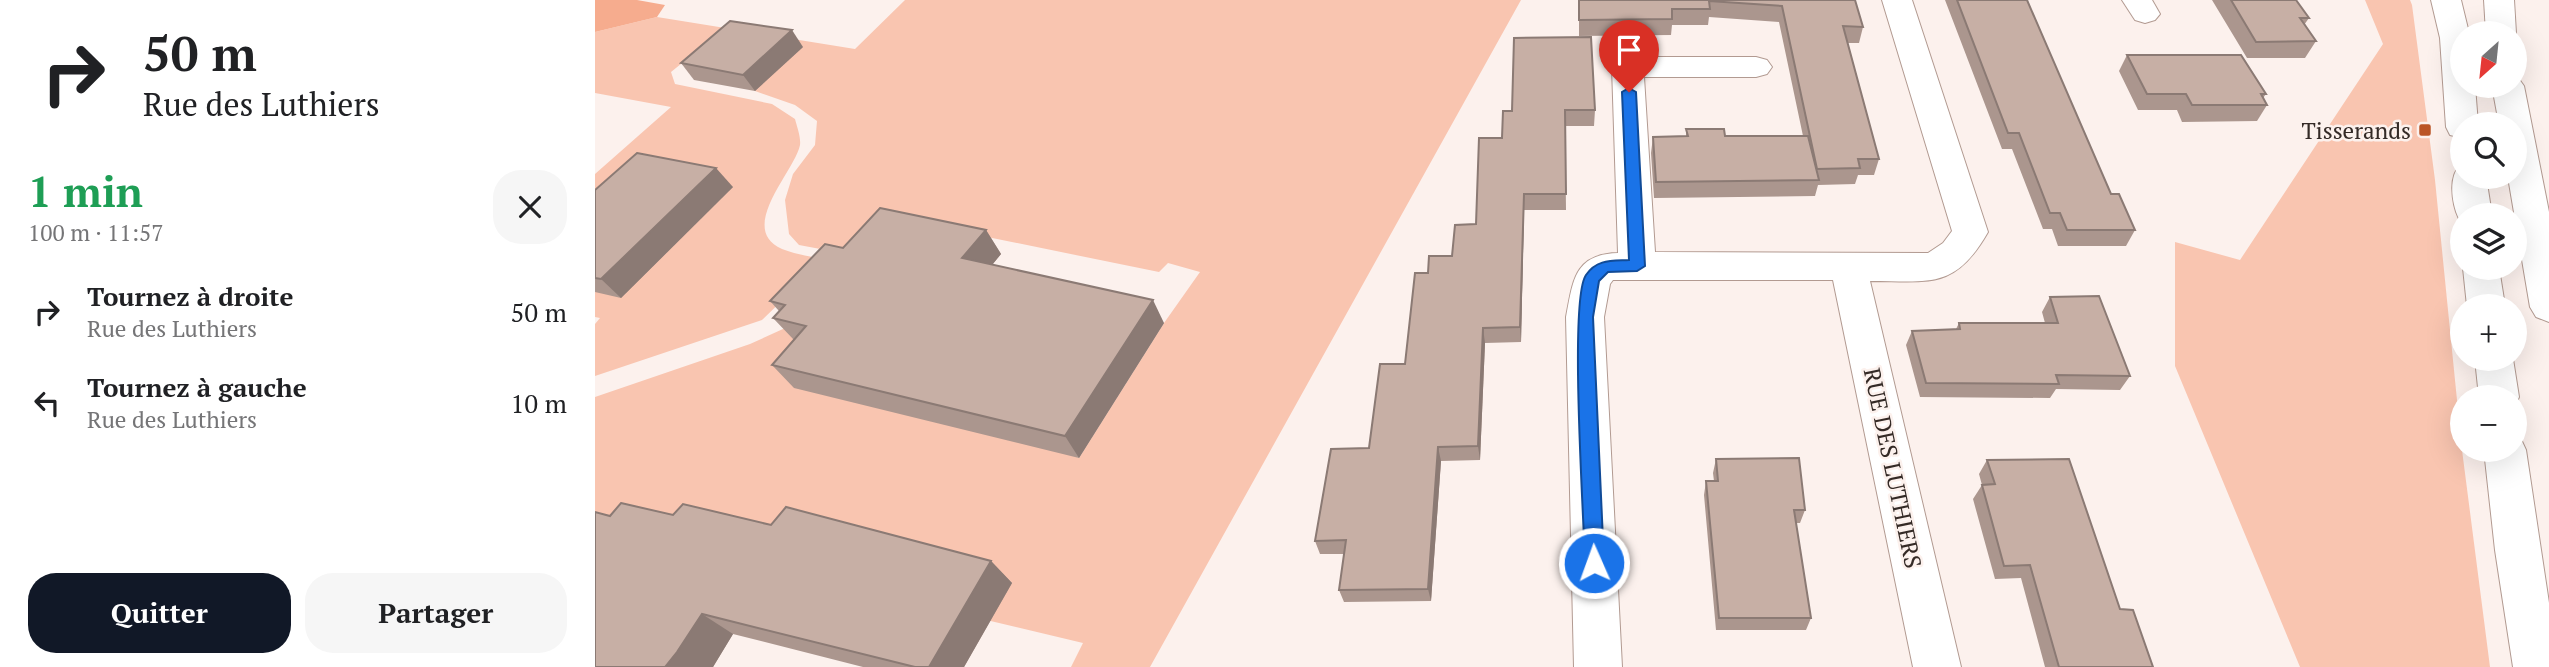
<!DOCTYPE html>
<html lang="fr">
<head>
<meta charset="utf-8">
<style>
	:root { --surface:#fff; --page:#f6f6f6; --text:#202124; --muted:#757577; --accent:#111827 }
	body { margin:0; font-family:"PT Serif",serif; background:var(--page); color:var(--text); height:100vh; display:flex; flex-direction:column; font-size:26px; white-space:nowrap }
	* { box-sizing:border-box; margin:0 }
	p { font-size:23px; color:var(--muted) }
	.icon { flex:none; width:38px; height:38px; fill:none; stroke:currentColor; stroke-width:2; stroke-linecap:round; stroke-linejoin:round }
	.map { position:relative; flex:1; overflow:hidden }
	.panel { display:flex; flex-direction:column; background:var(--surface); width:595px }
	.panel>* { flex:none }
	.top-card { background:#fff; color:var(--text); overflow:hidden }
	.needle { width:46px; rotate:207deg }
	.controls { position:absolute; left:1855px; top:21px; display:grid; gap:14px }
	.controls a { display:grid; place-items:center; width:77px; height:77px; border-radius:50%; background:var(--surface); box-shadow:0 7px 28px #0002; font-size:35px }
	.pin { position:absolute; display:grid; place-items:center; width:60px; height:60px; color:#fff; margin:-72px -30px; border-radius:50% 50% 50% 0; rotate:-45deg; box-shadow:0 0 7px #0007 }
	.pin .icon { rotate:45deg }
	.me { position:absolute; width:77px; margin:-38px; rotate:358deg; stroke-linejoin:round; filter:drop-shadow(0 0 5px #0008) }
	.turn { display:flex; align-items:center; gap:24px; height:147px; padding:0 28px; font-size:32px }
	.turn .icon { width:91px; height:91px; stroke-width:2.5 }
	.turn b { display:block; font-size:49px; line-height:60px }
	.round { display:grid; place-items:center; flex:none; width:74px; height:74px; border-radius:28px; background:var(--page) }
	.overview { display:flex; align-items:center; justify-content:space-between; height:119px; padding:0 28px }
	h1 { font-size:42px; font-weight:600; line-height:52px; color:#1e9e55 }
	.button { display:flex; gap:14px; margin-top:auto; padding:14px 28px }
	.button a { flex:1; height:80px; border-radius:28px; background:var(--accent); color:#fff; font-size:28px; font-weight:600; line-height:80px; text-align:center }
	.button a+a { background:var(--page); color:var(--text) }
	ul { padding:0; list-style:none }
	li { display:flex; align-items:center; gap:21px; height:91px; padding:0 28px }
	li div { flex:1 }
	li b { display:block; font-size:26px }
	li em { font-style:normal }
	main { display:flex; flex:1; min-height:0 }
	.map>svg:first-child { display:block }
</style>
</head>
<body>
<main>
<section class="panel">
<div class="top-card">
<div class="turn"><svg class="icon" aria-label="right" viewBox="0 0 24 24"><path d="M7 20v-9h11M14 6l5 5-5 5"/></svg><div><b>50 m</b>Rue des Luthiers</div></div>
</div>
<div class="overview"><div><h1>1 min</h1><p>100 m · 11:57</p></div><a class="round"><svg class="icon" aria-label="close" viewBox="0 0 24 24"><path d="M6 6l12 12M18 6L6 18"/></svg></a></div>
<ul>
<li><svg class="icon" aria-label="right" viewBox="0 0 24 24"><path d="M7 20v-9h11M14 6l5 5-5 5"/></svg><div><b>Tournez à droite</b><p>Rue des Luthiers</p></div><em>50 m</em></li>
<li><svg class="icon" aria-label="left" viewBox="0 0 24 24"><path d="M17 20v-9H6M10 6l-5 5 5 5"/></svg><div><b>Tournez à gauche</b><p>Rue des Luthiers</p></div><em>10 m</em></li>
</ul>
<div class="button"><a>Quitter</a><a>Partager</a></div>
</section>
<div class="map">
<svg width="1954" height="667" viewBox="0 0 1954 667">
	<rect width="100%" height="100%" fill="#fcf1ed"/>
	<g fill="#f9c5b0">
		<path d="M310,0H926L555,667H476L488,643L0,527V397L155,344L199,324L484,458L569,323L605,272L573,263L564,272L299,218L252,254L204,245L194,234L190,200L198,174L220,145L222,121L200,105L160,91L107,47L76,72L80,84L177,104L200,119C202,127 206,137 205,145C200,171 141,229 187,249C199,254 215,256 229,260L167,320L0,376V324L5,318L0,317V174L76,107L0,93V32L62,17L260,49Z"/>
		<path d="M1770,0H1815L1817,5L1840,180L1867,450L1895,667H1705L1580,366V242L1645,260L1788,44Z"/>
	</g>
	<path fill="#f6ac8e" d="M0,0H42L70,5L62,17L0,32Z"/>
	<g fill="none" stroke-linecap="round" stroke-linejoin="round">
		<g stroke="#b29a91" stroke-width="2">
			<g id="minor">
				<path d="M1287,0H1317L1393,232C1360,290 1335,281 1275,281L1366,667H1318L1238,280H1018L1015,284L1009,317L1027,667H979L971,317C978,281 979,254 1023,253L1017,67L1022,60L1033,57H1161L1172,60L1177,67L1172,74L1161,77H1049L1060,252L1333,253L1348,243L1357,231Z"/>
				<path d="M1527,0H1557L1565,14L1560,20L1550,23L1540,20Z"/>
			</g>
		</g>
		<g stroke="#b29a91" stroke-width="2">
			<g id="secondary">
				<path d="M1836,0H1866L1874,33H1867V86H1880L1883,124H1867V138L1855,135L1851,127L1845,38Z"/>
				<path d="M1889,0H1919L1921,33L1920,35L1891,33Z"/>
				<path d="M1920,78L1924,79L1929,86L1954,212V322L1941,317L1935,307L1913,177H1920V124H1904L1897,86H1920Z"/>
				<path d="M1867,167V177H1891L1897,215H1867V224C1858,211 1853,183 1862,169Z"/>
				<path d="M1868,268H1904L1910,306H1872Z"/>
				<path d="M1880,359H1918L1924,397L1920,406V397H1884Z"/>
				<path d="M1920,436L1925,437L1931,450L1954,603V667H1918L1900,550L1889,450H1920Z"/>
			</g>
		</g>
		<use href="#minor" fill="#fff" fill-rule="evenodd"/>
		<use href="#secondary" fill="#fff" fill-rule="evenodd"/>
	</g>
	<g fill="#ab968e">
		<path d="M984,0H1260L1268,27L1264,43H1253L1284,159L1279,175H1263L1260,184L1223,185L1220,196L1059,198L1056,153L1058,137L1091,136V129L1130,136H1208L1184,22L1114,17L1113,25H1077L1076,35L984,36Z"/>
		<path d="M1350,0H1432L1516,194L1540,230L1531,246H1463L1457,229H1448L1417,149H1407Z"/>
		<path d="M1617,0H1701L1714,18L1709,25L1721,41L1710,58H1652Z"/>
		<path d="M208,47L160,91L99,80L86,63Z"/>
		<path d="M1532,55L1671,94L1668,98L1672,105L1662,121L1587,122L1582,110H1543L1524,71Z"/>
		<path d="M1000,110L999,126H970L971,210H929L926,342L890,343L885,460L846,461L836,601L749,602L744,590L749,554H725L720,541L774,448L810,364L833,273L857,256L881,224L907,138L917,111Z"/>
		<path d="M138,187L26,298L0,292V190Z"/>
		<path d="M391,230L406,254L397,265L569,323L484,458L199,388L177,365L199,340L178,318L184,311L175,301Z"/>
		<path d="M1455,297L1535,376L1525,390L1461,389L1455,398L1325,397L1311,345L1317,331L1361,329L1364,323H1450L1447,312Z"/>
		<path d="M1121,459L1210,510L1205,523H1201L1216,618L1211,630H1121L1109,495L1111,481H1119L1118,473Z"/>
		<path d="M1392,460L1525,609L1558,667H1450L1426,578L1400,579L1378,499L1387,485L1384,474Z"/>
		<path d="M78,515L396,561L417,583L369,667H268L138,634L118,667H0L15,516Z"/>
	</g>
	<g fill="#8b7a74">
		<path d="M197,30L208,47L160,91L148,75Z"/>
		<path d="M121,168L138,187L26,298L6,279Z"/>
		<path d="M929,194V210L926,342L925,327Z"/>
		<path d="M391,230L406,254L383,282L367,258Z"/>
		<path d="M558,300L569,323L484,458L470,436Z"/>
		<path d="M888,328L890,343L885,460L883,446Z"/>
		<path d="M843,447L846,461L836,601L833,589Z"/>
		<path d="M396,561L417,583L369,667H334Z"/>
		<path d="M107,614L138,634L118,667H70Z"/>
	</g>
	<g fill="#c7afa5" stroke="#8b7a74" stroke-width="2">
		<path d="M984,0H1260L1268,27L1248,26L1284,159H1263L1265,168L1222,169L1187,6L1114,1L1115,9H1077V19L984,20Z"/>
		<path d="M1362,0H1432L1516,194H1524L1540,230H1472L1465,213H1455L1424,133H1413Z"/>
		<path d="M1636,0H1701L1714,18H1705L1721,41L1661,42Z"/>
		<path d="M135,21L197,30L148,75L86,63Z"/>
		<path d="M996,37L1000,110H970L971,194H929L925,327L888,328L883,446L843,447L833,589L744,590L751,540L720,541L736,449L774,448L785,364H810L820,273H833L834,256H857L860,225L881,224L884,138H907L908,111H917L919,38Z"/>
		<path d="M1532,55H1646L1671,94H1666L1672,105H1597L1591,94H1552Z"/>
		<path d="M1091,129H1129L1130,136H1213L1224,180L1061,182L1058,137L1093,136Z"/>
		<path d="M42,153L121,168L6,279L0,278V190Z"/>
		<path d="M285,208L391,230L367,258L558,300L470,436L177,365L211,326L178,318L190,305L175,301L230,244L248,248Z"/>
		<path d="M1504,296L1535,376L1461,375L1464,384L1331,383L1317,331L1365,329L1364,323H1463L1455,297Z"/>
		<path d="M1204,458L1210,510H1199L1216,618H1124L1111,481H1123L1121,459Z"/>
		<path d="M1474,459L1525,609L1538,610L1558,667H1464L1435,565L1409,566L1387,485L1400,484L1392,460Z"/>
		<path d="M26,503L78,515L88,504L176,525L191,507L396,561L334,667H320L107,614L82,652L70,667H0V512L15,516Z"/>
	</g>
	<path fill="#1a73e8" stroke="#114b97" stroke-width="2" d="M1034,88L1041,92L1050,266L1042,271L1013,272L1004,281L998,317L1009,563L1006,569L999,571L993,569L990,563C989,519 974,299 991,275C1002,259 1017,261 1034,260L1027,92Z"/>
	<rect fill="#bb5526" stroke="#fcf1ed" stroke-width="2.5" x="1823" y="123" width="14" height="14" rx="3.5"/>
	<g text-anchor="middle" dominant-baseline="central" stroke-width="5" stroke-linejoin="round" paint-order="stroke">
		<g font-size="23" fill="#342a26" stroke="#fcf1ed" text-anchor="end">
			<text x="1816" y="130">Tisserands</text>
		</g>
		<g font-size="23" fill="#342a26" stroke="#fcf1ed">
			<text transform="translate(1298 468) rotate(78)">RUE DES LUTHIERS</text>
		</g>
	</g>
</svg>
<div class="controls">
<a><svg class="needle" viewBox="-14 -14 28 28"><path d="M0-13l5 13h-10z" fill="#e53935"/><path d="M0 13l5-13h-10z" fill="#757577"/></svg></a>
<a><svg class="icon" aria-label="search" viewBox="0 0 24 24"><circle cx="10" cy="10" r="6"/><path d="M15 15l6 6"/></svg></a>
<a><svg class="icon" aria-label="layers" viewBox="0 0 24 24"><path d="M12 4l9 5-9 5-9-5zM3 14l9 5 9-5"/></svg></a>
<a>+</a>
<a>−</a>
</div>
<div class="pin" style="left:1034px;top:92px;background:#d93025"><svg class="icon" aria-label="arrive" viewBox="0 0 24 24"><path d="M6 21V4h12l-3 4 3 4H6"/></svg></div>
<svg class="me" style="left:999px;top:563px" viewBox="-20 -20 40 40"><circle r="17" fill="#1a73e8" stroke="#fff" stroke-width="3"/><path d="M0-11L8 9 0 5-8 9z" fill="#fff"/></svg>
</div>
</main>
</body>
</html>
